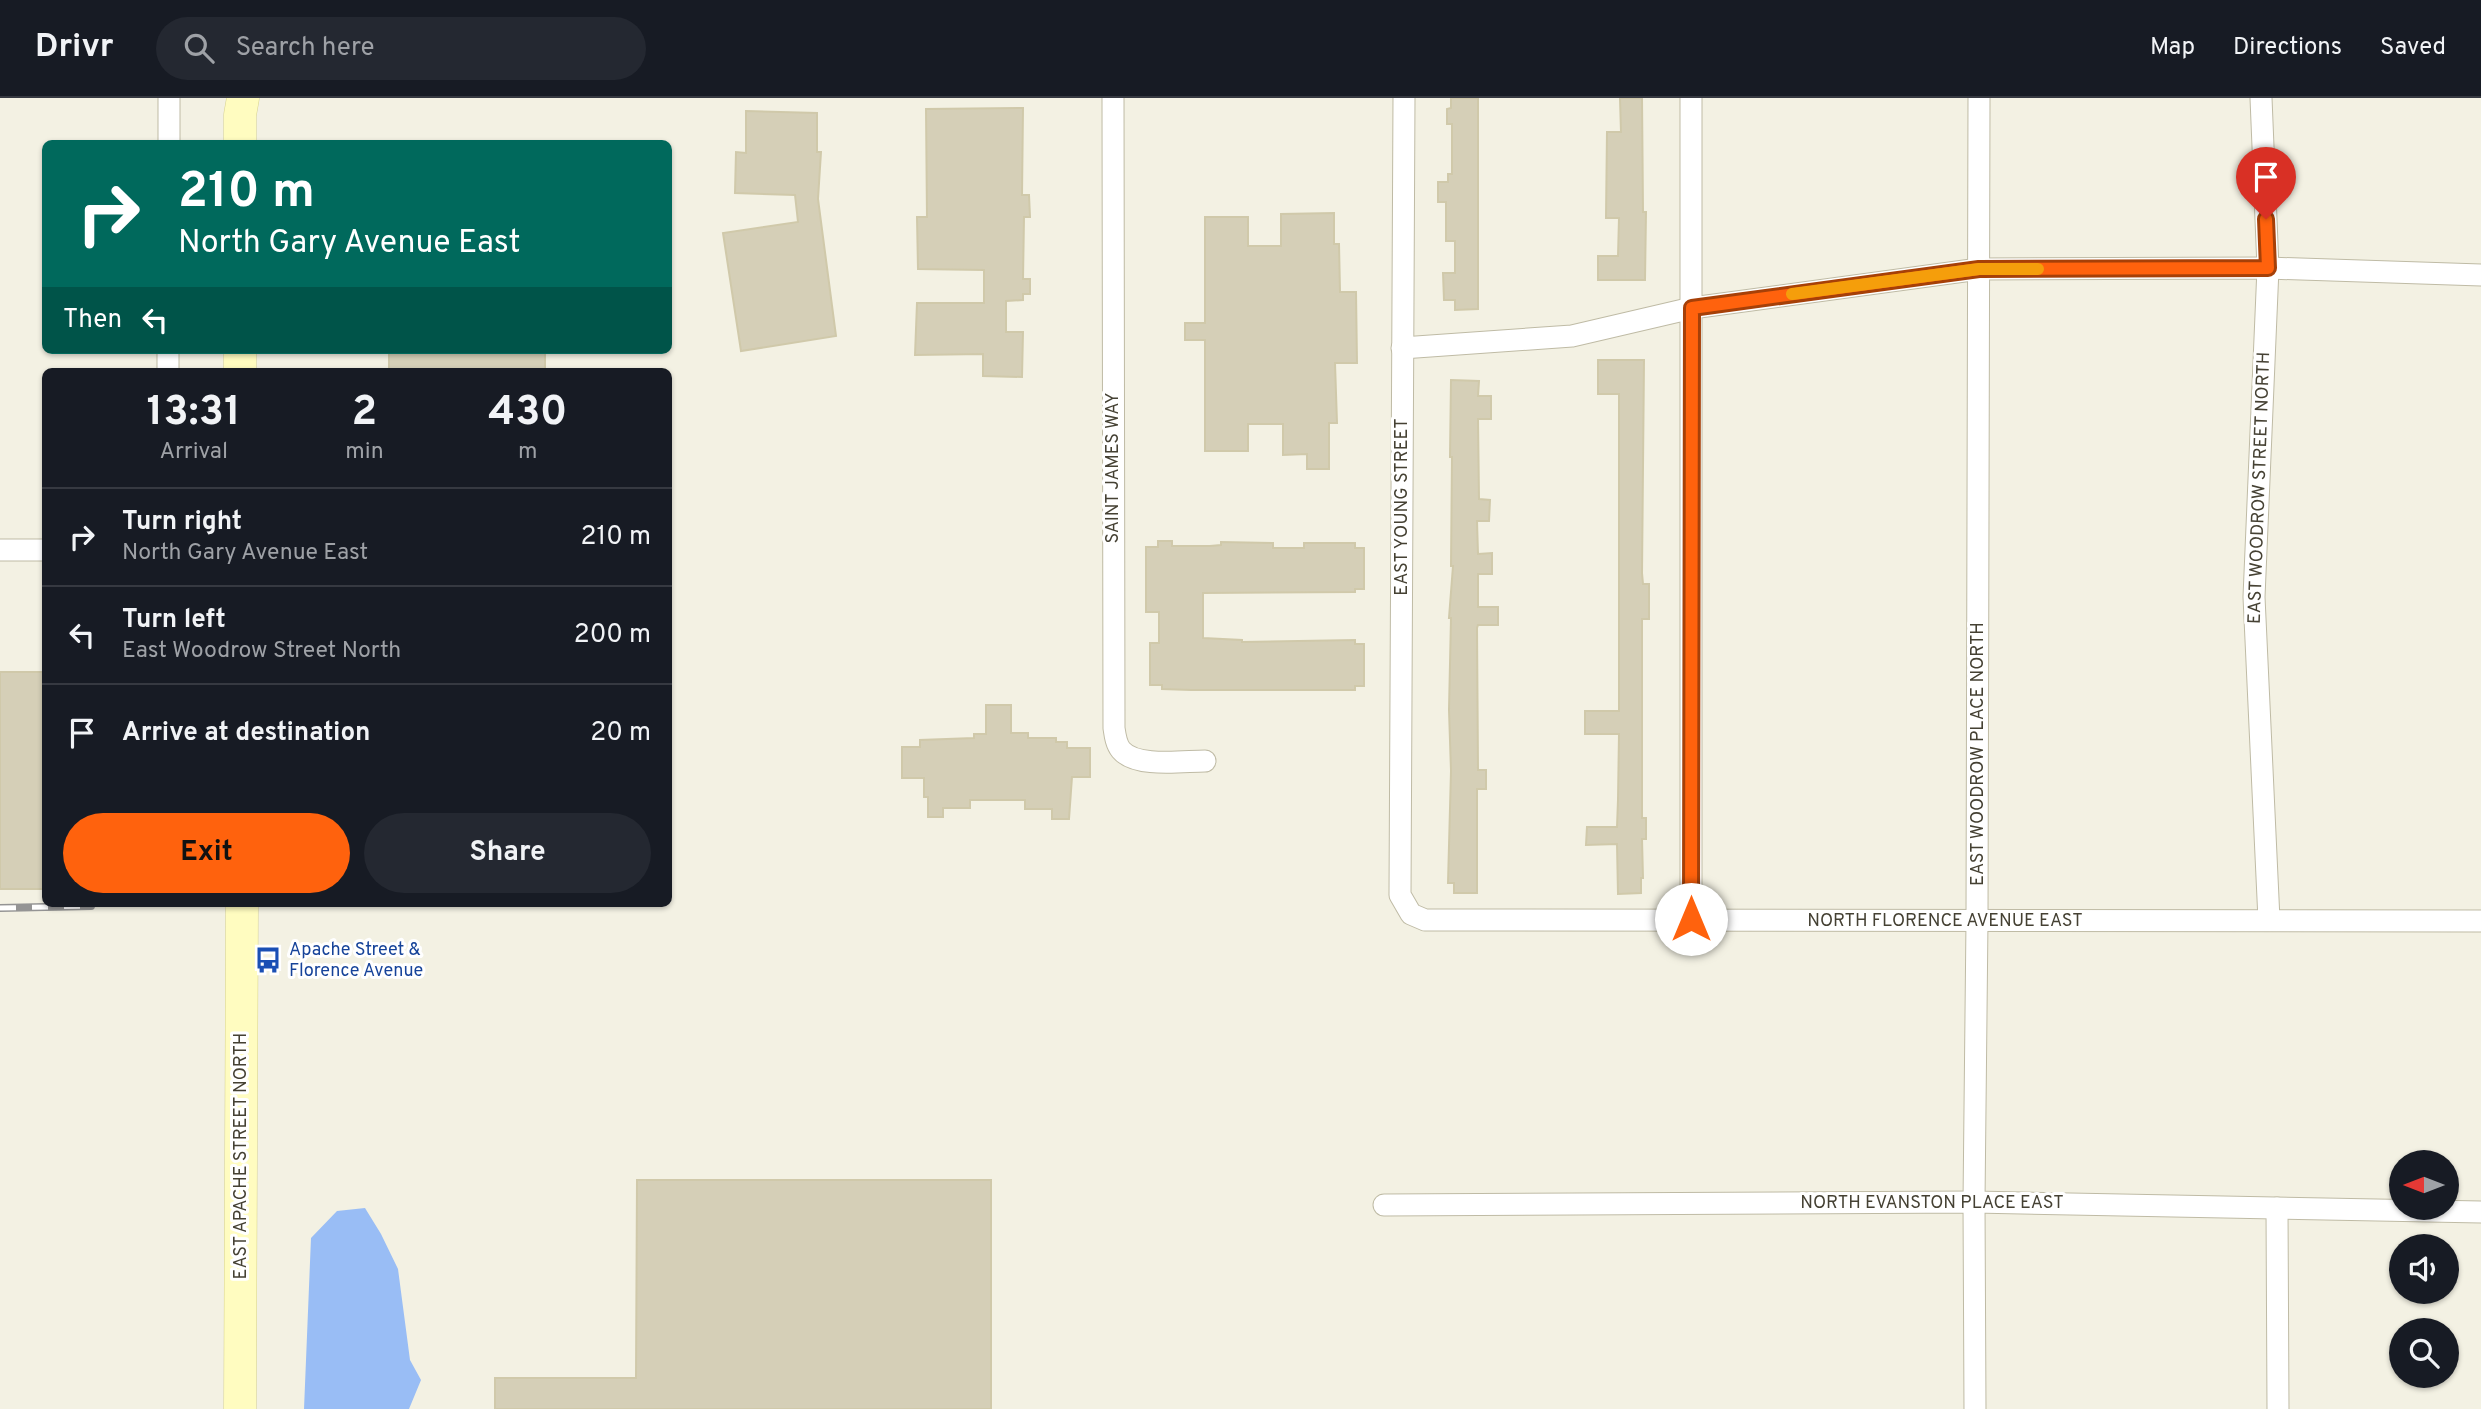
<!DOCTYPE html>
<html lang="en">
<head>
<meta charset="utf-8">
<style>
	:root { --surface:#171b24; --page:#242831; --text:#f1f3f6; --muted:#9ea1a6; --line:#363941; --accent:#ff620d }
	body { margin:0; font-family:Overpass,sans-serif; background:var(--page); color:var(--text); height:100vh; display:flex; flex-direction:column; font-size:26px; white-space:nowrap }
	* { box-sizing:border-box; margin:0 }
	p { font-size:23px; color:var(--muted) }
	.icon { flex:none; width:38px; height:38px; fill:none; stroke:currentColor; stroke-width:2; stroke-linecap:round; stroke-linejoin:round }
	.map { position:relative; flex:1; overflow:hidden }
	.drawer { position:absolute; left:42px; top:270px; width:630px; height:539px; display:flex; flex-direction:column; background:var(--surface); border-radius:10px; box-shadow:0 2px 5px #0004 }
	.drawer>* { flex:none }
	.banner { position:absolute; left:42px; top:42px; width:630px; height:214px; border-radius:10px; box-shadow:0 2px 5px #0004; background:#00695c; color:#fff; overflow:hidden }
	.needle { width:46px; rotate:270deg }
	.fabs { position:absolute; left:2389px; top:1052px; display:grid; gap:14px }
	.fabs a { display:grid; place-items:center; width:70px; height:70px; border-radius:50%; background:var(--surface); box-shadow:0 2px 5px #0004; font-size:35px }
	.pin { position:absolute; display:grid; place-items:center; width:60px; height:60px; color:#fff; margin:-72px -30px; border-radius:50% 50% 50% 0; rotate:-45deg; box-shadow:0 0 7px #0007 }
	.pin .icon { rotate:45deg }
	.me { position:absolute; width:77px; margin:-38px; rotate:0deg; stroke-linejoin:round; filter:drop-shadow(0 0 5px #0008) }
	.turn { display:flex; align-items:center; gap:24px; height:147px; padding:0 21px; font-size:32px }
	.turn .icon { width:91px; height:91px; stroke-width:2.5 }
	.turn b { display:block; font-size:49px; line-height:60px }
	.then { display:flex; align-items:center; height:66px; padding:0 21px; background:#0003; gap:14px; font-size:26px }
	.eta { display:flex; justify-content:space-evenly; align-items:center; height:119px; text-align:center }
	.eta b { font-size:42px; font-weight:700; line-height:49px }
	.primary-button { display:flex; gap:14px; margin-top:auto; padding:14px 21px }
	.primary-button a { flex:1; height:80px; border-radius:42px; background:var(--accent); color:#111; font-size:28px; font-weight:700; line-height:80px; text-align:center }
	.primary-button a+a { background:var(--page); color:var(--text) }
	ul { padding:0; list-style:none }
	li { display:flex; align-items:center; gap:21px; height:98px; padding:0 21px; border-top:2px solid var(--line) }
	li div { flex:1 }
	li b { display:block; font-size:26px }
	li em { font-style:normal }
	header { display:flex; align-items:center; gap:42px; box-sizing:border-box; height:98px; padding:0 35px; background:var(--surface); border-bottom:2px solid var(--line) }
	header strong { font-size:33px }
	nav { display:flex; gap:38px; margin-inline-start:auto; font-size:24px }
	.search { width:490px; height:63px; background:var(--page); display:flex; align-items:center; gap:18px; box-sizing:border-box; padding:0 24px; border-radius:38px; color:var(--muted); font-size:26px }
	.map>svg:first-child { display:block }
</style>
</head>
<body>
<header>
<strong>Drivr</strong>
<div class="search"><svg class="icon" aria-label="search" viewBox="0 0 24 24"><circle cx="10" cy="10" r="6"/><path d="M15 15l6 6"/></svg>Search here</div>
<nav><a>Map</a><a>Directions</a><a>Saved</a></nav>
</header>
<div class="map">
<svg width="2481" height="1311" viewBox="0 0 2481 1311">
	<rect width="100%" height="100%" fill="#f3f1e3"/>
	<path fill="#99bdf5" d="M365,1110L381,1136L398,1171L410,1262L421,1282L409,1311H304L311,1140L337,1113Z"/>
	<g fill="#d5cfb7" stroke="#d0c9aa" stroke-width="2">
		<path d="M1451,0H1478V211L1455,212V202H1444L1443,175H1455V143H1446V104H1438V84H1448V76H1452V26H1447V11L1451,10Z"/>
		<path d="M1620,0H1642L1643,114H1646L1645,182H1598V158H1618L1619,120H1606L1607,34H1621Z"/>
		<path d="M1023,10L1022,97H1029L1030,119H1024L1023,181H1030V196H1023V202L1006,203V234H1023L1022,279L983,278V256L915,257L917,205H984V172L918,171L917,119H927L926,11Z"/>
		<path d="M746,13L817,15V54H821L818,101L836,238L741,253L723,135L798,124L795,97L735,95L736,54L746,55Z"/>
		<path d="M1334,115V146H1339L1340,194H1356L1357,265H1335L1337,325H1329V371H1307V356L1283,357V326H1248V353H1205V242H1185V225H1205V119H1248V148H1281V116Z"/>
		<rect x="389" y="252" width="156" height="21"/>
		<path d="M1598,262H1644L1642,475L1643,486H1649V521H1642V720H1646V741H1642L1643,780H1641V795L1618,796L1617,746L1586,747L1587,729H1617L1618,702L1619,636H1585V613H1619V296H1598Z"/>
		<path d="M1451,282L1479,283L1478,298H1491V321H1478L1479,401L1490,402L1489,423H1477L1478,456L1492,455V476H1478V509H1498V527H1478L1477,530L1478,672H1486V691H1477V795H1454V785H1448L1451,673L1449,612L1451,520H1449L1453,468H1451L1452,359H1450Z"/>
		<path d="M1158,443H1172V448H1210L1221,447V444L1273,445V450H1304V445H1355V450H1364V491H1355V494L1203,495V540L1242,542V544L1355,542V546H1364V588H1355V592H1191L1162,591V587H1150V545H1159V514H1146V449H1158Z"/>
		<rect x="0" y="574" width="46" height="217"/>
		<path d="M986,607H1011V635H1028V640H1056V644H1067V650H1090V679H1072L1069,721H1052V711H1025V702H970V710H943V719H928V699H924V680H902V649H920V642L974,640V636H986Z"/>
		<path d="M637,1082H991V1311H495V1280H636Z"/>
	</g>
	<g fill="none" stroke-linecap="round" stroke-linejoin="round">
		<g stroke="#bfbba5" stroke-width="23">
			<g id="street">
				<path d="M1113,0L1114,630C1115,637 1116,646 1121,652C1136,670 1183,663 1205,663"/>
				<path d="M1404,0L1400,797L1411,816L1425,822L2481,823"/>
				<path d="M2261,0L2268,170L2254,499L2269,822"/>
				<path d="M169,46V0"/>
				<path d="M1402,250L1572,238L1692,210L1979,171L2268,170L2481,177"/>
				<path d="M168,273V252"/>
				<path d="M0,452H46"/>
				<path d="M1691,821V0"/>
				<path d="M1384,1107L1974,1104L2481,1114"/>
				<path d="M2277,1110L2278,1311"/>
				<path d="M1975,1311L1974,1104L1977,823L1979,0"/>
			</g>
		</g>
		<g stroke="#d6d18f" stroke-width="33">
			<g id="secondary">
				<path d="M240,46V17L243,0"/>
				<path d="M240,273V252"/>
				<path d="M240,1311L242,805"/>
			</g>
		</g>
		<use href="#street" stroke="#fff" stroke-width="21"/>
		<use href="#secondary" stroke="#fffcc0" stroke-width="32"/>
		<g stroke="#949494" stroke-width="8">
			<path id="rail" d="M0,810L91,808"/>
		</g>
		<use href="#rail" stroke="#fff" stroke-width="5" stroke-dasharray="16" stroke-linecap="butt"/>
	</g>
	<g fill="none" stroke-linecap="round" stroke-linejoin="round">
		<g stroke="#a64008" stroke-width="18">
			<path id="route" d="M1691,821L1692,210L1979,171L2268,170L2266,121"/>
		</g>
		<use href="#route" stroke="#ff620d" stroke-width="12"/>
		<path stroke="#f59e0b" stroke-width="12" d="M1792,196L1979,171H2038"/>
	</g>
	<defs>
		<g id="bus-bare" transform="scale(2.1)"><path d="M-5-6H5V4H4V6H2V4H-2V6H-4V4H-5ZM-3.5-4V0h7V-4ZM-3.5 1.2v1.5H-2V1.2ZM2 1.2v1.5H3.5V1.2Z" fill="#1a4fb4" stroke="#fff" stroke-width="2.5" paint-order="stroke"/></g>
	</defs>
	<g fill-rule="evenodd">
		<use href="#bus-bare" x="268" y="862"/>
	</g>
	<g text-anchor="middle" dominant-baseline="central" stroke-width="6" stroke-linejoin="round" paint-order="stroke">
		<g font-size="18" fill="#454133" stroke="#fff">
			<text transform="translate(1113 370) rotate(-90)">SAINT JAMES WAY</text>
			<text transform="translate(2260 390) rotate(-88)">EAST WOODROW STREET NORTH</text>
			<text transform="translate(1402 409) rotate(-90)">EAST YOUNG STREET</text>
			<text transform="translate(1978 656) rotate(-90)">EAST WOODROW PLACE NORTH</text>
			<text x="1945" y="823">NORTH FLORENCE AVENUE EAST</text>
			<text transform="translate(241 1058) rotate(-90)">EAST APACHE STREET NORTH</text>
			<text x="1932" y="1105">NORTH EVANSTON PLACE EAST</text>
		</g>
		<g font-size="18" fill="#164399" stroke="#fff" text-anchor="start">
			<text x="289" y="852">Apache Street &amp;<tspan x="289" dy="21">Florence Avenue</tspan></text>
		</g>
	</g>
</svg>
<div class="fabs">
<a><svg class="needle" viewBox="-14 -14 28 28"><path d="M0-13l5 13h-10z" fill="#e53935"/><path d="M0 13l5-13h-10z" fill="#9ea1a6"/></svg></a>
<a><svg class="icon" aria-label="sound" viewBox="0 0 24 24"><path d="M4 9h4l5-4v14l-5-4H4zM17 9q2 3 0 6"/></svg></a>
<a><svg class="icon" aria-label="search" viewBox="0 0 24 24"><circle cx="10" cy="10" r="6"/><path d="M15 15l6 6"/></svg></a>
</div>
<div class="pin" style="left:2266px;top:121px;background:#d93025"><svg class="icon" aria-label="arrive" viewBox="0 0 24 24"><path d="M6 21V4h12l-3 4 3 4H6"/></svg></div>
<svg class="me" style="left:1691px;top:821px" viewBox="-20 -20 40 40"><circle r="19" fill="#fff"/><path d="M0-13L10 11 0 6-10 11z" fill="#ff620d"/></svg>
<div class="banner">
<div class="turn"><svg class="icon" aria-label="right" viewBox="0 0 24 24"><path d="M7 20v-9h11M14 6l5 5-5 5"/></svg><div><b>210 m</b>North Gary Avenue East</div></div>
<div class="then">Then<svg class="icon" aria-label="left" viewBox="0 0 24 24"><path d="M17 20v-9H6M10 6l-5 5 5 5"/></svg></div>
</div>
<section class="drawer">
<div class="eta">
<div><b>13:31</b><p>Arrival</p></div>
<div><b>2</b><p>min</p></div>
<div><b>430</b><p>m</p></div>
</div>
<ul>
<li><svg class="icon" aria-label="right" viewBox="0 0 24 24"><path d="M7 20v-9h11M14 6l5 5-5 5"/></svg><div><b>Turn right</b><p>North Gary Avenue East</p></div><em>210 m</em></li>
<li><svg class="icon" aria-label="left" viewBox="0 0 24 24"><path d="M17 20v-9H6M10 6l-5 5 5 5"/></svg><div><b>Turn left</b><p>East Woodrow Street North</p></div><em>200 m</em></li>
<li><svg class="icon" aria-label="arrive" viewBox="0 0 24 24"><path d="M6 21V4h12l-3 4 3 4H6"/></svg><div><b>Arrive at destination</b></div><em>20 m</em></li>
</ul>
<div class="primary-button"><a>Exit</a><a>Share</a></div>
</section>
</div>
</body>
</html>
